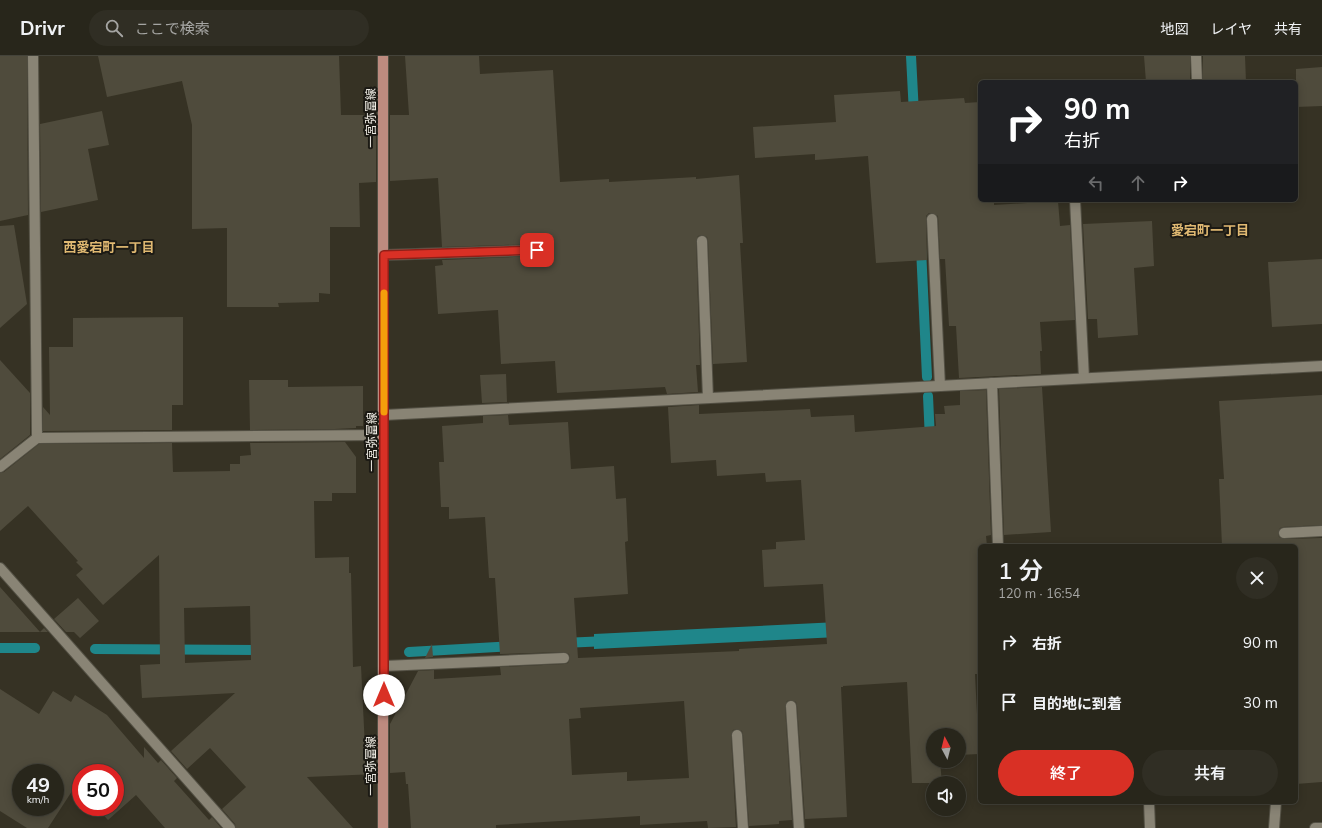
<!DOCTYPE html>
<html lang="ja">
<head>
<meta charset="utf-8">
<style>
	:root { --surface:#28261b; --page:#302e24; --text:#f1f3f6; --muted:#a5a5a3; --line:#44433a; --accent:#d93025 }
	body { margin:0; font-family:Mulish,"Noto Sans JP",sans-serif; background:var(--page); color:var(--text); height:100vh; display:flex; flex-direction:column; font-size:15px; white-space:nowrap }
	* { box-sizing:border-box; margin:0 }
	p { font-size:13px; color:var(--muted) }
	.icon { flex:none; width:22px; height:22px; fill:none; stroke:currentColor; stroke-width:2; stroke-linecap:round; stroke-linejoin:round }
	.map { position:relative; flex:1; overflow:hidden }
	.panel { position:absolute; left:978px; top:488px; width:320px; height:260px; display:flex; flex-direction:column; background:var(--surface); border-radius:6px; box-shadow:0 2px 10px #0003,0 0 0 1px var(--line) }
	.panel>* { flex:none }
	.top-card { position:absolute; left:978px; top:24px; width:320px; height:122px; border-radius:6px; box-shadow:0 2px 10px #0003,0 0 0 1px var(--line); background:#202124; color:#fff; overflow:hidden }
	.needle { width:26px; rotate:353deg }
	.controls { position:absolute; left:926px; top:672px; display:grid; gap:8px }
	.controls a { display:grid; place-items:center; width:40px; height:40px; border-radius:50%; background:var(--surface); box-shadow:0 2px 10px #0003,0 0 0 1px var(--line); font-size:20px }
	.speed { position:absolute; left:12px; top:708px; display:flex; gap:8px; font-size:20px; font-weight:700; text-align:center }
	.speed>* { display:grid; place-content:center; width:52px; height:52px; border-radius:50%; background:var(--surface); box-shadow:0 2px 10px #0003,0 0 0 1px var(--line); line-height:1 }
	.speed small { font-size:10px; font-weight:400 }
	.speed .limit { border:6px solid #d22; background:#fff; color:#111 }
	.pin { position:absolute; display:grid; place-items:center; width:34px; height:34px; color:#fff; margin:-17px; border-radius:8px; box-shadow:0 2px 6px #0006 }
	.me { position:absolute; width:44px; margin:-22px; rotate:0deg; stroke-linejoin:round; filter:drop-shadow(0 0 3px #0008) }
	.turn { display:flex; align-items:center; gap:14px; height:84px; padding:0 20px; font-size:18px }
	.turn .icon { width:52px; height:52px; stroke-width:2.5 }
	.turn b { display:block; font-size:28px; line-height:34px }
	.lanes { display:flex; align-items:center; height:38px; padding:0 20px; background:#0003; justify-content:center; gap:20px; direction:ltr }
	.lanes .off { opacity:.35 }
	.round { display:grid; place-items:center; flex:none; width:42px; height:42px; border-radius:21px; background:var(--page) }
	.summary { display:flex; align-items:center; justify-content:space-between; height:68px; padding:0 20px }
	h1 { font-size:24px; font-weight:600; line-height:30px }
	.action { display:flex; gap:8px; margin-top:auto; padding:8px 20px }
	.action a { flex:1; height:46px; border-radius:24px; background:var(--accent); color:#fff; font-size:16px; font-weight:600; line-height:46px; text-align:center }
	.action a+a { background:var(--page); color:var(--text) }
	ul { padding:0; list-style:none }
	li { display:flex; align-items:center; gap:12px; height:60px; padding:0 20px }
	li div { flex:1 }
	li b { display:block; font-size:15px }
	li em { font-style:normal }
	header { display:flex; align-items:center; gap:24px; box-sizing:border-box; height:56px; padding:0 20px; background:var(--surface); border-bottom:1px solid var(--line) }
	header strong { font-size:19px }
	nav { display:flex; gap:22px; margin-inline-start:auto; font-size:14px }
	.search { width:280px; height:36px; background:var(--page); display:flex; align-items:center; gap:10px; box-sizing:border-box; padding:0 14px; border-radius:22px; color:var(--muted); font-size:15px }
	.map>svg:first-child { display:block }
</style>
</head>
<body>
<header>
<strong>Drivr</strong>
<div class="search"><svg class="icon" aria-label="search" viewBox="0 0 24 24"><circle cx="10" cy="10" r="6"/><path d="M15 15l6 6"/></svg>ここで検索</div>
<nav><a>地図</a><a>レイヤ</a><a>共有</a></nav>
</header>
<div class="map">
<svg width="1322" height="772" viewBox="0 0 1322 772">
	<rect width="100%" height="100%" fill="#363224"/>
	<path fill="#1f868a" d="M980,559V574L594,593V578Z"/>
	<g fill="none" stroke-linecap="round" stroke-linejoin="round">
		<g stroke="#1f868a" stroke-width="10">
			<path d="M911,0L914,58"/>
			<path d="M921,192L927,321"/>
			<path d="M928,340L930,384"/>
			<path d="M563,587L607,585"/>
			<path d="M0,592H35"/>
			<path d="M95,593L265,594"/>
			<path d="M409,596L513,590"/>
		</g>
	</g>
	<g fill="#4f4b3c" fill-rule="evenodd">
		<path d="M0,0H27L28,159L0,165Z"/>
		<path d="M98,0H339L341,59H376V126L359,127L360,171H330V238L319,237V246L278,247L279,251H227V172L192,173V69L182,25L107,41Z"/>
		<path d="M405,0H479L480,18L553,14L560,126L609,123V126L696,121V123L739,119L743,187H740L747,306L713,308L708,185L707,181L702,179L698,180L696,185L700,309H696L698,336L667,338L665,331L557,337L555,305L501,308L498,254L438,258L435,210L443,209L442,204L537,200L542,197L543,193L540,188H537L442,191L438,122L390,125V59H409Z"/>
		<path d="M1144,0H1190V26H1146Z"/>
		<path d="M1203,0H1245L1246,26H1203Z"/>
		<path d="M1322,11V50L1296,51V13Z"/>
		<path d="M900,35L901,46L964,42L965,47L980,46V144H994V149L1058,145L1060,170L1070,169L1075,264L1040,266L1042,295H1040L1041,318L959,322L956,270H949L945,203H940L938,160L932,157H929L926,160L927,204L876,207L868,100L815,104V98L755,102L753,71L836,66L834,39Z"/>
		<path d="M102,55L109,89L88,93L98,144L41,156L40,68Z"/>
		<path d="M1152,165L1154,210L1134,212L1138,279L1098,282L1097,263H1088L1083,168Z"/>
		<path d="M14,169L27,248L0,272V170Z"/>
		<path d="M1322,203V268L1272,271L1268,206Z"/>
		<path d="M183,261V349H172V374L43,375V351L50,359L49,291H73V262Z"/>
		<path d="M0,304L30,337V379L0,403Z"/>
		<path d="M506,318L507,346L482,347L480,319Z"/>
		<path d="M249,324H288V331L363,330V370H356V372L335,373L250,374Z"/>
		<path d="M1042,331L1051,476L1004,479L999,333Z"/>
		<path d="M986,334L991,479L986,480L987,490H980V618H975L979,698L959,699V679H933V705H940L942,727H912L907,626L843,630V631H841L847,761L805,763L797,650L796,646L791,644L787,645L785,650L792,764L779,765V768L749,770L743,679L742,675L737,673L733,674L731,679L736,771L708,772L707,765L640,769V760L496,769V772H411L408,728H406L405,716L390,717V668L418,615L434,614V623L501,619L500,611L564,608L568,607L570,602L569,598L564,596L500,598L495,522H489L485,461L449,463V451H441L439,406H444L442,370L483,367V360L508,359L509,369L568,366L571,413L614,410L616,443L626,442L628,485L625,486L628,538L574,542L578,602L739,595V593L827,588L823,528L764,531L762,494L776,493V486L805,484L801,424L766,426L765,417L717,420L716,404L671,407L668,351L699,349V358L810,353L811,361L854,359L855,376L936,370L935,358H945L944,350L960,349V335ZM684,645L689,722L627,725V716L572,719L569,663L581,662L580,652Z"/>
		<path d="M1322,339V469L1283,471L1280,472L1278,477L1279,481L1284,483L1322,482V726L1296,728V490H1222L1219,423H1224L1219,345Z"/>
		<path d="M345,386L356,401V437H332V445H314L315,502L349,501V517H351L353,611L361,610L366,712L376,693V718L307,721L353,772H236L235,768L222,753L246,731L210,692L187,713L171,695L235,637L142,642L140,609L160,608L159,499L103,549L76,519L83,513L76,506L78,505L28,450L0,475V417L4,416L39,388L172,387L173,416L230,415V408H240V400L251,399L250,387ZM250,550L251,604L185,607L184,552Z"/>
		<path d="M0,531L40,576L44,572L48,576H0Z"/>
		<path d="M78,542L99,565L80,582L74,576H66L54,563Z"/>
		<path d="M432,588L433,601L425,602Z"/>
		<path d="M0,633L39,658L53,635L71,646L75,639L107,659L144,702V691L158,707L161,704L177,722L174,725L209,764L212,761L221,772H165L136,739L108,764L96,751H115V717H81V734L76,729L48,772H27L0,755ZM21,717H55V751H21Z"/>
	</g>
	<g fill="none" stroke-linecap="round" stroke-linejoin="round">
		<g stroke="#535044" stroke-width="12">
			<g id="minor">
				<path d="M33,0L37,382L383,379"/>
				<path d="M1196,0L1197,26"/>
				<path d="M1075,144L1084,322"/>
				<path d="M932,163L940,330"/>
				<path d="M702,185L708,342"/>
				<path d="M384,199L537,194"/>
				<path d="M992,327L998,490"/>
				<path d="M384,359L1322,310"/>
				<path d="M0,411L37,382"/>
				<path d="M1284,477L1322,475"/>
				<path d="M0,512L230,772"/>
				<path d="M384,610L564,602"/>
				<path d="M791,650L799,772"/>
				<path d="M737,679L743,772"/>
				<path d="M1149,746L1150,772"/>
				<path d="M1274,772L1276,746"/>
				<path d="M1315,772H1322"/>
			</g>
		</g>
		<g stroke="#535044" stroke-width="12">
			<path id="major" d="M383,772V0"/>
		</g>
		<use href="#minor" stroke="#898475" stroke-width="10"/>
		<use href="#major" stroke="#bd8b7f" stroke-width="10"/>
	</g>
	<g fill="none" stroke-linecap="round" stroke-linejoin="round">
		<g stroke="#8d1f18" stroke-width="10">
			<path id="route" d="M384,639V199L537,194"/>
		</g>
		<use href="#route" stroke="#d93025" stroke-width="7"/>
		<path stroke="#f59e0b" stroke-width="7" d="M384,237V356"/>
	</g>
	<g text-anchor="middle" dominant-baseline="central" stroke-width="4" stroke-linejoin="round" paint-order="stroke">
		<g font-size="12" fill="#edeae2" stroke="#1c1a14">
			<text transform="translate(370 62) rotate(-90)">一宮弥富線</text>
			<text transform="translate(371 386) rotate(-90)">一宮弥富線</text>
			<text transform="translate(370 710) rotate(-90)">一宮弥富線</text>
		</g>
		<g font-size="13" font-weight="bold" fill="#e0b972" stroke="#1c1a14">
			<text x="1210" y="174">愛宕町一丁目</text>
			<text x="109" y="191">西愛宕町一丁目</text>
		</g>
	</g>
</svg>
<div class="controls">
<a><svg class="needle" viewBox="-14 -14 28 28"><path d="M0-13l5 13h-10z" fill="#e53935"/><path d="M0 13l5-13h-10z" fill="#a5a5a3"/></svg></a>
<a><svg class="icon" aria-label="sound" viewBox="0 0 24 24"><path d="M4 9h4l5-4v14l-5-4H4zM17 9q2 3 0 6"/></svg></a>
</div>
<div class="speed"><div>49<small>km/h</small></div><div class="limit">50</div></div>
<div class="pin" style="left:537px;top:194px;background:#d93025"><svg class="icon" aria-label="arrive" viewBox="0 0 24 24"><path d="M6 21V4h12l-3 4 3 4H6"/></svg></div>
<svg class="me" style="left:384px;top:639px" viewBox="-20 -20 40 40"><circle r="19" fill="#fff"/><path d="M0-13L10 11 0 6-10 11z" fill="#d93025"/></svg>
<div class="top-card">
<div class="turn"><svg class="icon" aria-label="right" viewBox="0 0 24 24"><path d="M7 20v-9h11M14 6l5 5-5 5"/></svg><div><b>90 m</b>右折</div></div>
<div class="lanes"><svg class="icon off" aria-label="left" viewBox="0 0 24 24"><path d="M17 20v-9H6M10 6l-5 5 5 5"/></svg><svg class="icon off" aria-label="ahead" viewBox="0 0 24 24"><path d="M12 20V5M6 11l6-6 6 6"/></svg><svg class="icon" aria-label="right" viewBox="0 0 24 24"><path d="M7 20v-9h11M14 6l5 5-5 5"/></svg></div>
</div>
<section class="panel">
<div class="summary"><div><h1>1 分</h1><p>120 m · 16:54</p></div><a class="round"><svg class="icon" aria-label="close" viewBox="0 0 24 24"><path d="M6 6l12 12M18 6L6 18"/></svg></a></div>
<ul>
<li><svg class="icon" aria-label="right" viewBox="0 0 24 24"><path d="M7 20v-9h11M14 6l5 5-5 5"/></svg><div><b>右折</b></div><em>90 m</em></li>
<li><svg class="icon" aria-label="arrive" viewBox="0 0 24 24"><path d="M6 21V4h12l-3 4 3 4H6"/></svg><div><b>目的地に到着</b></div><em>30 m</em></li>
</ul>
<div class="action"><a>終了</a><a>共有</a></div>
</section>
</div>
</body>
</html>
